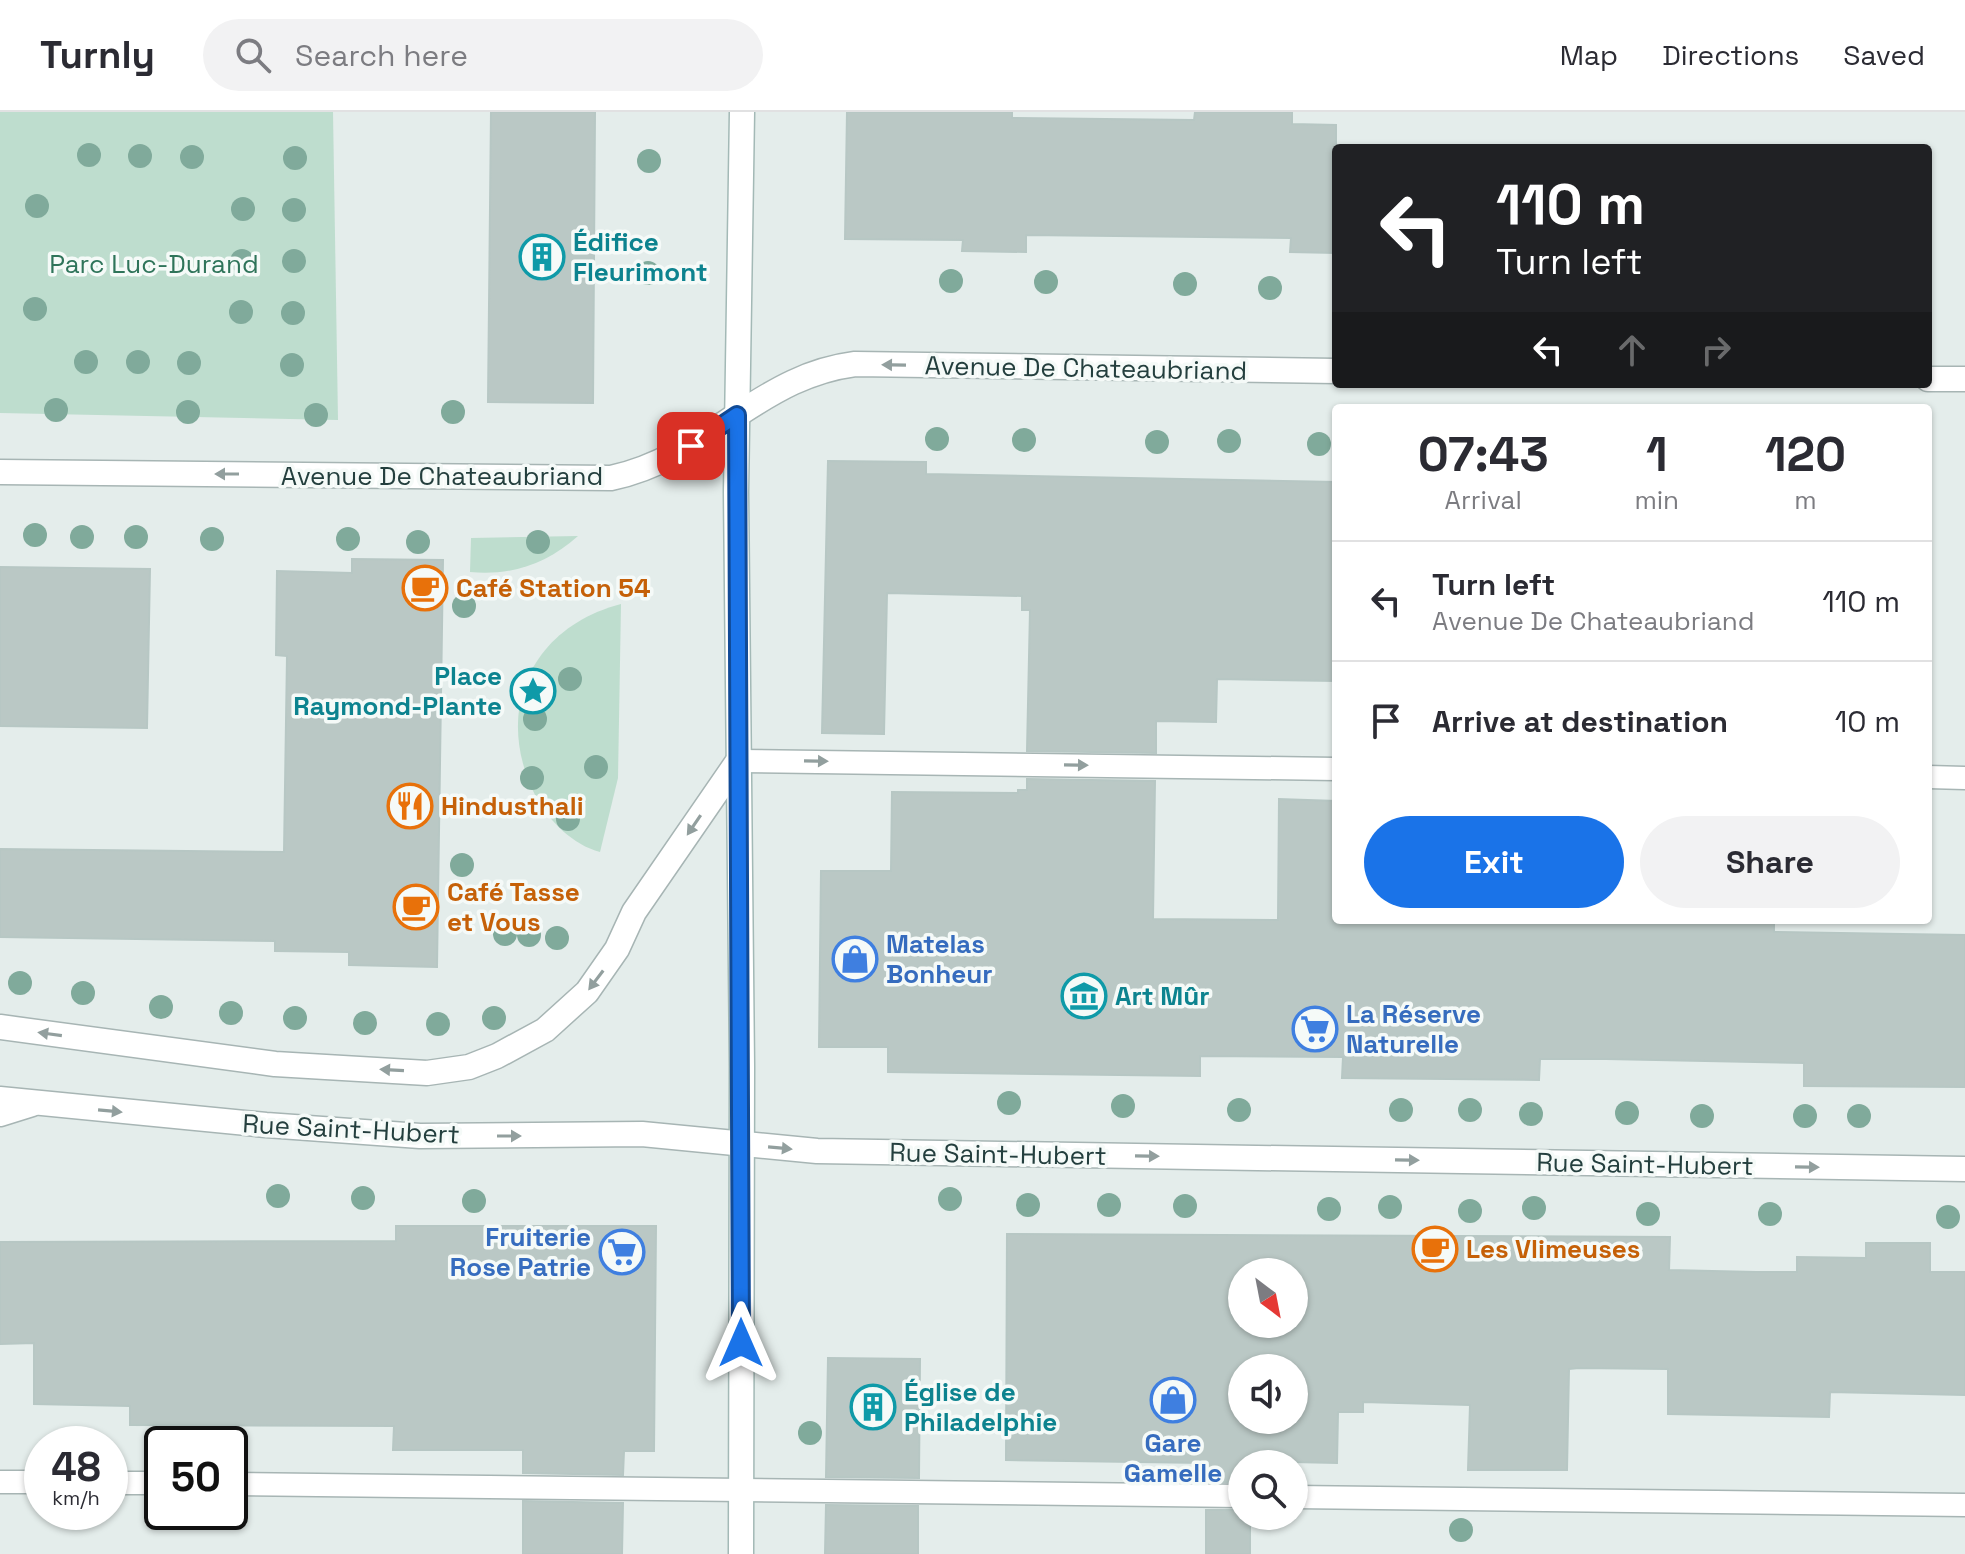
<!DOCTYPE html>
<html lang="en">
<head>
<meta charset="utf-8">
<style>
	:root { --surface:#fff; --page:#f2f2f3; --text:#2b2b33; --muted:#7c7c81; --line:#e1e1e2; --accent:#1a73e8 }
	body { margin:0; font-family:"Space Grotesk",sans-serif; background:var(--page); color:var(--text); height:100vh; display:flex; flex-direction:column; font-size:30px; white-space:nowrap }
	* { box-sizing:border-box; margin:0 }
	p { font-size:26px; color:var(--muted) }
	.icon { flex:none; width:44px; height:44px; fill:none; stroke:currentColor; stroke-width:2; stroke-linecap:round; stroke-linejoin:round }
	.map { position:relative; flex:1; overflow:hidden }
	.sheet { position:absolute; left:1332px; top:292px; width:600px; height:520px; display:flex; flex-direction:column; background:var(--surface); border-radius:8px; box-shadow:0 2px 6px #0004 }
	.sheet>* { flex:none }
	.top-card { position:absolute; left:1332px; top:32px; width:600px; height:244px; border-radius:8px; box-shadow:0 2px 6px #0004; background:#202124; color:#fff; overflow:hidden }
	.needle { width:52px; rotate:148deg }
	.tools { position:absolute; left:1228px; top:1146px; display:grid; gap:16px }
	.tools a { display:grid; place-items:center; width:80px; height:80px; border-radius:50%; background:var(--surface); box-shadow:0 2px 6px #0004; font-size:40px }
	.speed { position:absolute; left:24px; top:1314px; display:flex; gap:16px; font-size:40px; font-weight:700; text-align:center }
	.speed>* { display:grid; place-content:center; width:104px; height:104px; border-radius:50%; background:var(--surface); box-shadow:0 2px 6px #0004; line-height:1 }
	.speed small { font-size:20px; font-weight:400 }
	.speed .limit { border:4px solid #111; border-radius:12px; background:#fff; color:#111 }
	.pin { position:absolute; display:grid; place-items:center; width:68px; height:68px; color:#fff; margin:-34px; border-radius:16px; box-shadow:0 4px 12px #0006 }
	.me { position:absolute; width:88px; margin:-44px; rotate:0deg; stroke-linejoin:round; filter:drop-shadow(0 0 6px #0008) }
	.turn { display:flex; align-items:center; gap:28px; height:168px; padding:0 32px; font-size:36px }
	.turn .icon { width:104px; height:104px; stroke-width:2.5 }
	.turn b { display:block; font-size:56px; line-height:68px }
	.lanes { display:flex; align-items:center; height:76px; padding:0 32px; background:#0003; justify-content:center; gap:40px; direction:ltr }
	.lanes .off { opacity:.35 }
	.eta { display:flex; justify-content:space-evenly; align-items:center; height:136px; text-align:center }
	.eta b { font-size:48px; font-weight:800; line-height:56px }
	.button { display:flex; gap:16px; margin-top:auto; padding:16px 32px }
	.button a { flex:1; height:92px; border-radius:48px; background:var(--accent); color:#fff; font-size:32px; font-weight:800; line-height:92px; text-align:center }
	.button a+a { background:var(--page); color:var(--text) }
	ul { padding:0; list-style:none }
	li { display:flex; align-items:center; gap:24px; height:120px; padding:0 32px; border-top:2px solid var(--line) }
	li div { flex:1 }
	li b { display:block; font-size:30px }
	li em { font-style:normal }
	header { display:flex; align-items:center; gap:48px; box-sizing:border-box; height:112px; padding:0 40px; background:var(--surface); border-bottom:2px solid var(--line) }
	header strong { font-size:38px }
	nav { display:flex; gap:44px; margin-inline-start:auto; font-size:28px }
	.search { width:560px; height:72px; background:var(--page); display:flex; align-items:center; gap:20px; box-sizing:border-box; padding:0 28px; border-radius:44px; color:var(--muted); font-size:30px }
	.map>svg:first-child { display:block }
</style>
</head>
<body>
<header>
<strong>Turnly</strong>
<div class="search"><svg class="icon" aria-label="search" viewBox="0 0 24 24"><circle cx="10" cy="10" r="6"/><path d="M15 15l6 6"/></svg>Search here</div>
<nav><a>Map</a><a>Directions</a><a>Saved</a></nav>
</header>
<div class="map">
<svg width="1965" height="1442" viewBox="0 0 1965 1442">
	<rect width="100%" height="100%" fill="#e4edeb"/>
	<g fill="#beddce">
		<path d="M0,0H333L338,308L0,301Z"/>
		<path d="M578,424C547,452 511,464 470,460L471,426Z"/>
		<path d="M621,492L618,666L600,740C573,733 549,709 536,685C493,601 529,516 621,492Z"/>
	</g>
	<g fill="#bac8c5" stroke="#b7c7c4" stroke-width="2" fill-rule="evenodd">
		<path d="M491,0H595L593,291L488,290Z"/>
		<path d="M847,0H1012V6L1194,8L1195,0H1292V12L1336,13V141L1290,140L1291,126L1026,123V140L962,139L963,128L845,127Z"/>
		<path d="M828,349L926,350V362L1336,370V569L1217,567L1216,610L1156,609V641L1027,639L1030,498H1022V484L887,481L884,622L822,621Z"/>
		<path d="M352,447L443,448L437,855L349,853V840L275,839V829L0,825V737L284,740L287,544L276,543L277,459L352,461Z"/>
		<path d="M0,455L150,457L147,616L0,614Z"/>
		<path d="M1027,667L1155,669L1153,807L1278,808L1279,687L1336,689V808H1774V820L1965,823V975L1804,974V951L1606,947H1540L1539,968L1342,966L1343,945L1200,944V964L888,960V935H819L821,759H891L892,680L1018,681V678H1027Z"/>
		<path d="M396,1114H656L654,1339H624L623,1363L523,1361V1338H393L394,1314L130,1313V1294L34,1292V1231L0,1232V1130L396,1129Z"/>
		<path d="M1007,1122L1670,1125L1669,1158L1756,1160H1797V1145L1866,1146V1131H1930V1160H1965V1283L1830,1280L1829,1305L1668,1302V1257L1579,1256L1569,1257L1567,1358H1468L1470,1293L1363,1290V1300H1338L1337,1351L1251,1349V1352H1242V1370H1206V1351L1006,1348ZM1242,1160H1294V1212H1242ZM1242,1256H1294V1308H1242Z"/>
		<path d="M828,1246L920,1247L919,1366L826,1365Z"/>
		<path d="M523,1389L623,1391L622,1442H523Z"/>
		<path d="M826,1393L918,1394V1442H825Z"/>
		<path d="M1206,1398H1242V1404H1250V1442H1206Z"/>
	</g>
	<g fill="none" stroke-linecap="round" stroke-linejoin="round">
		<g stroke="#a7b5b4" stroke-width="25">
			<g id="service">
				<path d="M738,649L1336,657"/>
				<path d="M1928,665L1965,666"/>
				<path d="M0,1370H42"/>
				<path d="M110,1371H162"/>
				<path d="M230,1372L1242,1384"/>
				<path d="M1294,1385L1965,1393"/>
			</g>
		</g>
		<g stroke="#a7b5b4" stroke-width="27">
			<g id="minor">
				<path d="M0,360L611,366C659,356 697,330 737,303"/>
				<path d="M0,1002L32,992"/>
			</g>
		</g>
		<g stroke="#a7b5b4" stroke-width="27">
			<g id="tertiary">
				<path d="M1928,267H1965"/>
				<path d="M737,303C775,278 809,258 855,252L1336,259"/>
				<path d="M0,915L275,952L427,961L469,955L497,944L545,918L587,880L617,837L634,800L738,649"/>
				<path d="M0,987L266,1013L420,1024L642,1022L817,1039L1965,1057"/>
			</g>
		</g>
		<g stroke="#a3b9b6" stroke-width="27">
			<path id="secondary" d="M741,1442L742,954L736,380L742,0"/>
		</g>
		<use href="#service" stroke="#fff" stroke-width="22"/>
		<use href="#minor" stroke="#fff" stroke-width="24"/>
		<use href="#tertiary" stroke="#fff" stroke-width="24"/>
		<use href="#secondary" stroke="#fff" stroke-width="24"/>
	</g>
	<g fill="#80aa9b">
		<circle cx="89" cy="43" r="12"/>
		<circle cx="140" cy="44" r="12"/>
		<circle cx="192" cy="45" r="12"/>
		<circle cx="295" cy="46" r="12"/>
		<circle cx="649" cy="49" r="12"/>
		<circle cx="37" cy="94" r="12"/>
		<circle cx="243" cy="97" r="12"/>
		<circle cx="294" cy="98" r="12"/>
		<circle cx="242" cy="149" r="12"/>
		<circle cx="294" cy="149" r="12"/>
		<circle cx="648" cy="161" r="12"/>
		<circle cx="951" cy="169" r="12"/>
		<circle cx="1046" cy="170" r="12"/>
		<circle cx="1185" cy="172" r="12"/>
		<circle cx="1270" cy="176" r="12"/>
		<circle cx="35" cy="197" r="12"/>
		<circle cx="241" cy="200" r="12"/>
		<circle cx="293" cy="201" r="12"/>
		<circle cx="86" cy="250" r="12"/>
		<circle cx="138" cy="250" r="12"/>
		<circle cx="189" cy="251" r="12"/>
		<circle cx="292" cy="253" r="12"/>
		<circle cx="56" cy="298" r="12"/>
		<circle cx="188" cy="300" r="12"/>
		<circle cx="453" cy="300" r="12"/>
		<circle cx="316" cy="303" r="12"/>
		<circle cx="937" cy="327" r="12"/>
		<circle cx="1024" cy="328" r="12"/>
		<circle cx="1229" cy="329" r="12"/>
		<circle cx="1157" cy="330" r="12"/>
		<circle cx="1319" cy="332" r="12"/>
		<circle cx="35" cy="423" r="12"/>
		<circle cx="82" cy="425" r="12"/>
		<circle cx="136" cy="425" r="12"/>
		<circle cx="212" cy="427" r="12"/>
		<circle cx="348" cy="427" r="12"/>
		<circle cx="418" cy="430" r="12"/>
		<circle cx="538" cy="430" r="12"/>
		<circle cx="464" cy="494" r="12"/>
		<circle cx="570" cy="567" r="12"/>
		<circle cx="535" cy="607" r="12"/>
		<circle cx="596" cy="655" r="12"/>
		<circle cx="532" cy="666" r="12"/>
		<circle cx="568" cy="707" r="12"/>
		<circle cx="462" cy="753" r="12"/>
		<circle cx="505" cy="822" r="12"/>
		<circle cx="529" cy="823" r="12"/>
		<circle cx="557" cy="826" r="12"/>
		<circle cx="20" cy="871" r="12"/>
		<circle cx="83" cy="881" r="12"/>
		<circle cx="161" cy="895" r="12"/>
		<circle cx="231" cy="901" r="12"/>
		<circle cx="295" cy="906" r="12"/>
		<circle cx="494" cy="906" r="12"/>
		<circle cx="365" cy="911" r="12"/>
		<circle cx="438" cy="912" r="12"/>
		<circle cx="1009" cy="991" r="12"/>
		<circle cx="1123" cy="994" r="12"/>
		<circle cx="1239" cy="998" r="12"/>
		<circle cx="1401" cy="998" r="12"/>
		<circle cx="1470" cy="998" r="12"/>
		<circle cx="1627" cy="1001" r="12"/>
		<circle cx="1531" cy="1002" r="12"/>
		<circle cx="1702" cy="1004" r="12"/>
		<circle cx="1805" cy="1004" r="12"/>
		<circle cx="1859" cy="1004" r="12"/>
		<circle cx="278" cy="1084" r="12"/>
		<circle cx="363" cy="1086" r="12"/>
		<circle cx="950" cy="1087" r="12"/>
		<circle cx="474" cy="1089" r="12"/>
		<circle cx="1028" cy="1093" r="12"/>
		<circle cx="1109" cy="1093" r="12"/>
		<circle cx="1185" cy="1094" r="12"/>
		<circle cx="1390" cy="1095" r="12"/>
		<circle cx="1534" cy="1096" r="12"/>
		<circle cx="1329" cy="1097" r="12"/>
		<circle cx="1470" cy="1099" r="12"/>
		<circle cx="1648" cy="1102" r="12"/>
		<circle cx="1770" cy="1102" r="12"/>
		<circle cx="1948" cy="1105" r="12"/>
		<circle cx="810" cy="1321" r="12"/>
		<circle cx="1461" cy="1418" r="12"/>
	</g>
	<defs><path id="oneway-solid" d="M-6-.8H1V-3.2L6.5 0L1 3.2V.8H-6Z" transform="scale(2)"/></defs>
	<g fill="#929f9e">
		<use href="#oneway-solid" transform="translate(894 253) rotate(-179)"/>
		<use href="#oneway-solid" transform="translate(227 362) rotate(-180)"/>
		<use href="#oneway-solid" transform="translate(816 649) rotate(1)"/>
		<use href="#oneway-solid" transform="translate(1076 653) rotate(1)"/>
		<use href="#oneway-solid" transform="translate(694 713) rotate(124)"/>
		<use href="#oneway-solid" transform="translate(596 868) rotate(127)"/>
		<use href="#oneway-solid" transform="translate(50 922) rotate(-172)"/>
		<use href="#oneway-solid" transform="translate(392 958) rotate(-177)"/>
		<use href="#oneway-solid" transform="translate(110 999) rotate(5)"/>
		<use href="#oneway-solid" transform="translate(509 1024)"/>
		<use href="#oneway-solid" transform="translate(780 1036) rotate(5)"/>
		<use href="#oneway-solid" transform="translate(1147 1044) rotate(1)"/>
		<use href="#oneway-solid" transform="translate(1407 1048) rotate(1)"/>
		<use href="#oneway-solid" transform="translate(1807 1055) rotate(1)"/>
	</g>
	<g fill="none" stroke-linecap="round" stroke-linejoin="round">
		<g stroke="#114b97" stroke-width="20">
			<path id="route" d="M691,334L737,303L741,1231"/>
		</g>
		<use href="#route" stroke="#1a73e8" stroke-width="14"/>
	</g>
	<defs>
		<g id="building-ring" transform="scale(2.3)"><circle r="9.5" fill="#f5faf8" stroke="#0f9aa8" stroke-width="1.5"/><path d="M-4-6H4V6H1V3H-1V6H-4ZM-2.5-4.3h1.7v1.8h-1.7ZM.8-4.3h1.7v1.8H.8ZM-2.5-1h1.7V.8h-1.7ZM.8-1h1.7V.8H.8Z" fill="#0f9aa8"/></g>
		<g id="cafe-ring" transform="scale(2.3)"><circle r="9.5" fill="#f5faf8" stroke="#e8710a" stroke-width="1.5"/><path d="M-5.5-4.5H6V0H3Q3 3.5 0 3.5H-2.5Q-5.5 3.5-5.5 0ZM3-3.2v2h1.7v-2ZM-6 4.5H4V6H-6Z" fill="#e8710a"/></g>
		<g id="sight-ring" transform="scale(2.3)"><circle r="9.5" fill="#f5faf8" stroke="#0f9aa8" stroke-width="1.5"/><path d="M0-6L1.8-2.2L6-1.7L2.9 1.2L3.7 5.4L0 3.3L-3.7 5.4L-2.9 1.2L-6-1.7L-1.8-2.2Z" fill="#0f9aa8"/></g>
		<g id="restaurant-ring" transform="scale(2.3)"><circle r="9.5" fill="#f5faf8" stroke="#e8710a" stroke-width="1.5"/><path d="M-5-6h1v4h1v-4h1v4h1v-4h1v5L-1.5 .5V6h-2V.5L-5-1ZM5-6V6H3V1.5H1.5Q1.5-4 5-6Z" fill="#e8710a"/></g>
		<g id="shop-ring" transform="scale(2.3)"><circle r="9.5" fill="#f5faf8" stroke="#3f7fe0" stroke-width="1.5"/><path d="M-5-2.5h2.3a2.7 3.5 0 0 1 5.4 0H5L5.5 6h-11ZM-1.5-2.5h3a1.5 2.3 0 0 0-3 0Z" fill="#3f7fe0"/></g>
		<g id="museum-ring" transform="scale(2.3)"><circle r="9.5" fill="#f5faf8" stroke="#0f9aa8" stroke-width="1.5"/><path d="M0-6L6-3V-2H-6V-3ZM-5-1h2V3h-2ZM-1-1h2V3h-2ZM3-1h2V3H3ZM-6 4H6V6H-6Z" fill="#0f9aa8"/></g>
		<g id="supermarket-ring" transform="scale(2.3)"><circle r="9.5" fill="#f5faf8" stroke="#3f7fe0" stroke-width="1.5"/><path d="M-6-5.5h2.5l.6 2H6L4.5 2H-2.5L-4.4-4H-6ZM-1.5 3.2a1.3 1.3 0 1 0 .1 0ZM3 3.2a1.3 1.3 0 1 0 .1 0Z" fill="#3f7fe0"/></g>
	</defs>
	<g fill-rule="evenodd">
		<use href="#building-ring" x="542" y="145"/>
		<use href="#cafe-ring" x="425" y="476"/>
		<use href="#sight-ring" x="533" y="579"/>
		<use href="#restaurant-ring" x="410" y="694"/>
		<use href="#cafe-ring" x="416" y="795"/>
		<use href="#shop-ring" x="855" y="847"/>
		<use href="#museum-ring" x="1084" y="884"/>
		<use href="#supermarket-ring" x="1315" y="917"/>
		<use href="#cafe-ring" x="1435" y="1137"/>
		<use href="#supermarket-ring" x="622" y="1140"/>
		<use href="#shop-ring" x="1173" y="1288"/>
		<use href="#building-ring" x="873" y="1295"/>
	</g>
	<g text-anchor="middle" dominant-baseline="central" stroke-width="7" stroke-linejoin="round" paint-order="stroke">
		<g font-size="26" font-weight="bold" fill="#0d838f" stroke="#f5faf8" text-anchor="start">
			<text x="573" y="130">Édifice<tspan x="573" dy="30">Fleurimont</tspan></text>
			<text x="502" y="564" text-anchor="end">Place<tspan x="502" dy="30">Raymond-Plante</tspan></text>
			<text x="1115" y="884">Art Mûr</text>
			<text x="904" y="1280">Église de<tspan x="904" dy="30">Philadelphie</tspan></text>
		</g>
		<g font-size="26" fill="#2f745a" stroke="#f5faf8">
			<text x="154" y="152">Parc Luc-Durand</text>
		</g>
		<g font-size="26" fill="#243f3e" stroke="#f5faf8">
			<text transform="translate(1086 256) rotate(1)">Avenue De Chateaubriand</text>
			<text x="442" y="364">Avenue De Chateaubriand</text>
			<text transform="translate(351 1017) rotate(3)">Rue Saint-Hubert</text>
			<text transform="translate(998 1042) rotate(1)">Rue Saint-Hubert</text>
			<text transform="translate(1645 1052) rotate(1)">Rue Saint-Hubert</text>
		</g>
		<g font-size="26" font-weight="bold" fill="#c56008" stroke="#f5faf8" text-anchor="start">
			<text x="456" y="476">Café Station 54</text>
			<text x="441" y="694">Hindusthali</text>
			<text x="447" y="780">Café Tasse<tspan x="447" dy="30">et Vous</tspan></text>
			<text x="1466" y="1137">Les Vlimeuses</text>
		</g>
		<g font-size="26" font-weight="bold" fill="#366cbe" stroke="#f5faf8" text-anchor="start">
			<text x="886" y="832">Matelas<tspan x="886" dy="30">Bonheur</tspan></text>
			<text x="1346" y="902">La Réserve<tspan x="1346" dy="30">Naturelle</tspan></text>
			<text x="591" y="1125" text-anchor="end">Fruiterie<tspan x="591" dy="30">Rose Patrie</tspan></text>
			<text x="1173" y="1331" text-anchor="middle">Gare<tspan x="1173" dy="30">Gamelle</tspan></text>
		</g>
	</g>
</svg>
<div class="tools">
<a><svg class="needle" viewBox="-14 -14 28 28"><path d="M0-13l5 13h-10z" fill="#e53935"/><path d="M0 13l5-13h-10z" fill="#7c7c81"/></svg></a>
<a><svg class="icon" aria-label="sound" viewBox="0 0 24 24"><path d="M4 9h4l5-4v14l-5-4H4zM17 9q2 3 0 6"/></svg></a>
<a><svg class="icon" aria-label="search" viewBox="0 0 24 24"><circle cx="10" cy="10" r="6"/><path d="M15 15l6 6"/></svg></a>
</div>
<div class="speed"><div>48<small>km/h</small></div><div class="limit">50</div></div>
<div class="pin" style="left:691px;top:334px;background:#d93025"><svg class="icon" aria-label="arrive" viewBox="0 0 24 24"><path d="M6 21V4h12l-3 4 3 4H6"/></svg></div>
<svg class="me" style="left:741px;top:1231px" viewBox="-20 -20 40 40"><path d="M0-17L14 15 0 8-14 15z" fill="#1a73e8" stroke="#fff" stroke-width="4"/></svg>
<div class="top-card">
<div class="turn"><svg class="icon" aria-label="left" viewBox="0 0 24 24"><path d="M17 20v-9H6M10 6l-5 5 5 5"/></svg><div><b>110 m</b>Turn left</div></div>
<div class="lanes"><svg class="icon" aria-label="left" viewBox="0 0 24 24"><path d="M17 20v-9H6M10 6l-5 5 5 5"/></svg><svg class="icon off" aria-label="ahead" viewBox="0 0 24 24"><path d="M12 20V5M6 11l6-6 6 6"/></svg><svg class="icon off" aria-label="right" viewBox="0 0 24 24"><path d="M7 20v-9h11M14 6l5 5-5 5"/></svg></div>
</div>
<section class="sheet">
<div class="eta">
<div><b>07:43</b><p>Arrival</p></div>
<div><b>1</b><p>min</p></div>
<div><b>120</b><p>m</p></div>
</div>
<ul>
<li><svg class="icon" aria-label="left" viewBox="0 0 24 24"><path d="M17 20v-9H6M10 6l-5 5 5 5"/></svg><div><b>Turn left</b><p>Avenue De Chateaubriand</p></div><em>110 m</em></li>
<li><svg class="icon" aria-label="arrive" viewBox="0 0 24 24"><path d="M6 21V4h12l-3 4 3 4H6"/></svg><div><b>Arrive at destination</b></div><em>10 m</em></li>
</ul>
<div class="button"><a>Exit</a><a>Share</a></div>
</section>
</div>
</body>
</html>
